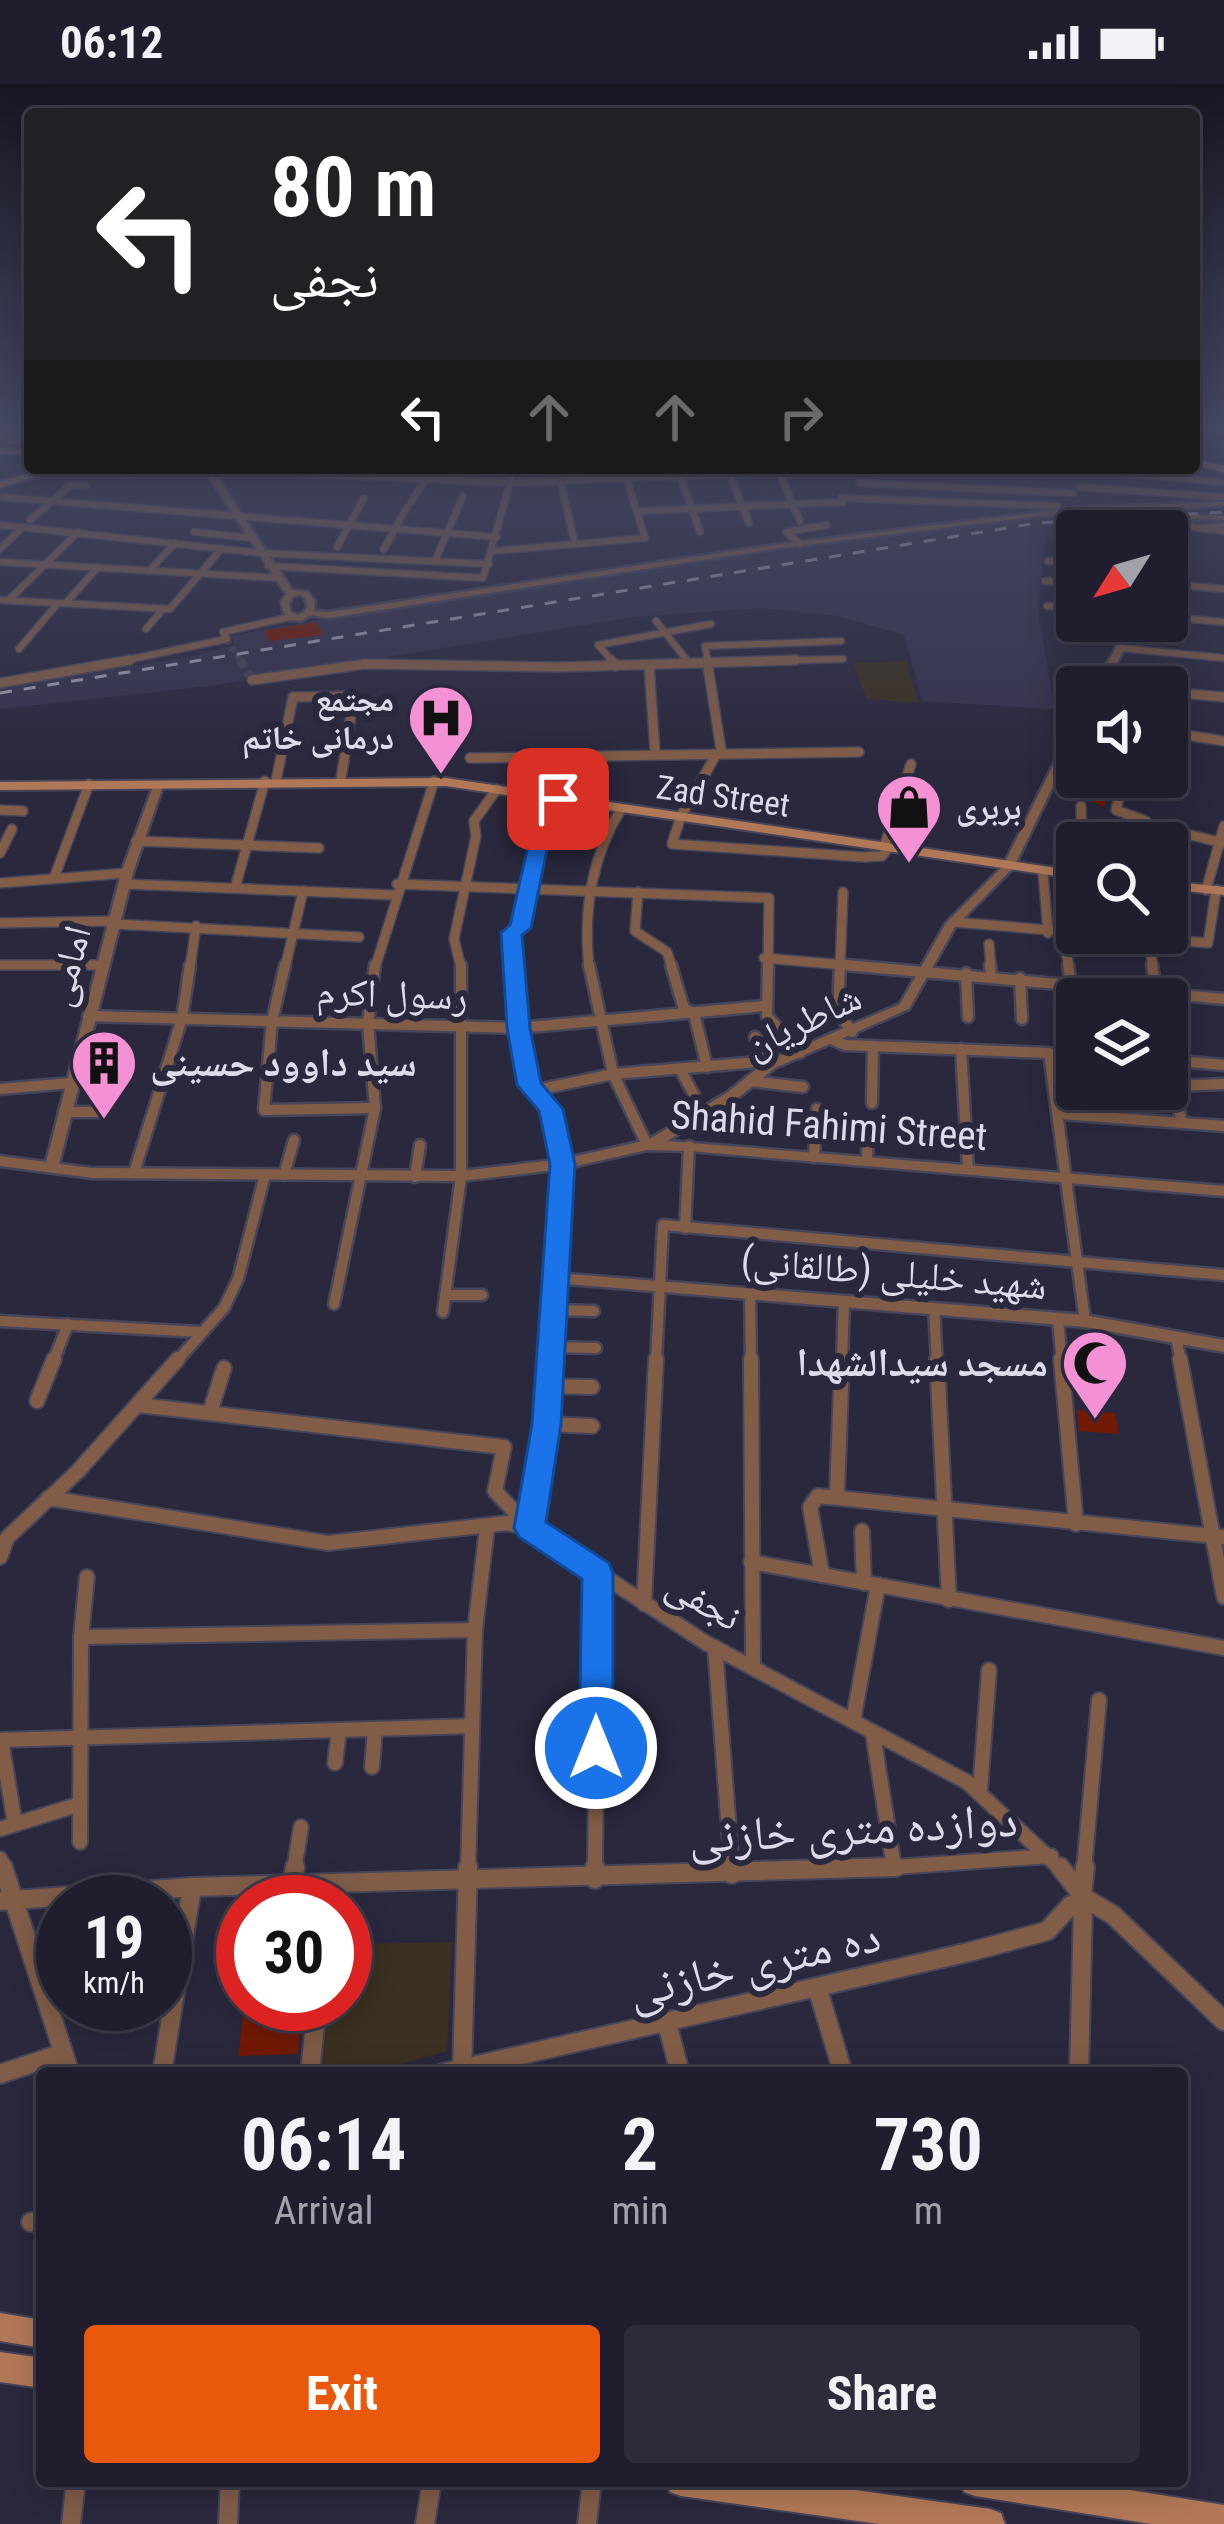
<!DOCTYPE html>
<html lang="en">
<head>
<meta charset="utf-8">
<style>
	:root { --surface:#201e2e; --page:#2d2b3a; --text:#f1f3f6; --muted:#a2a2aa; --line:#3d3c4a; --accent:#ea580c }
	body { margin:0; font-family:"Roboto Condensed","Noto Naskh Arabic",sans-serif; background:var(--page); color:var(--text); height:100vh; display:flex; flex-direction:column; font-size:45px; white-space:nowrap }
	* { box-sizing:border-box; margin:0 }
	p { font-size:39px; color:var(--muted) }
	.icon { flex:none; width:66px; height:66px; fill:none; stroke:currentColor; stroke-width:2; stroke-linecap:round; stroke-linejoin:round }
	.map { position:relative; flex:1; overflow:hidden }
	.panel { position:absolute; left:36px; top:1983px; width:1152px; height:420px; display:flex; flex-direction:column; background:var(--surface); border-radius:12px; box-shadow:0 6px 30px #0003,0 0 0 3px var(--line) }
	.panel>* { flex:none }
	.banner { position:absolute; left:24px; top:24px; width:1176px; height:366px; border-radius:12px; box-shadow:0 6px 30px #0003,0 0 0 3px var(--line); background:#202124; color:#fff; overflow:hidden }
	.needle { width:78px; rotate:233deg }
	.tools { position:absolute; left:1056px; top:426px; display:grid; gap:24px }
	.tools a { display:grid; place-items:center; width:132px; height:132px; border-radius:12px; background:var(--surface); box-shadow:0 6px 30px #0003,0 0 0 3px var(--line); font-size:60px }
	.speed { position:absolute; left:36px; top:1791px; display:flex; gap:24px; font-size:60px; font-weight:700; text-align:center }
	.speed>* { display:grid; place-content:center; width:156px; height:156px; border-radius:50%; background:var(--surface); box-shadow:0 6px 30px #0003,0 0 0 3px var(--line); line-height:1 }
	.speed small { font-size:30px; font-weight:400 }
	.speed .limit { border:18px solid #d22; background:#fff; color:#111 }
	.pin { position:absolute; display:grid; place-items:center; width:102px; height:102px; color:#fff; margin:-51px; border-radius:24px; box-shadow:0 6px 18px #0006 }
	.me { position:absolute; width:132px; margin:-66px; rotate:0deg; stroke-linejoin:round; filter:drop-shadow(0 0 9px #0008) }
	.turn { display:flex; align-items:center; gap:42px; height:252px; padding:0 48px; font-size:54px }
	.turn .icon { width:156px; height:156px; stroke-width:2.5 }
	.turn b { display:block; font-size:84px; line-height:102px }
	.lanes { display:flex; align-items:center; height:114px; padding:0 48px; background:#0003; justify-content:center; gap:60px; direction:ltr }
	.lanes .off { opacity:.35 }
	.eta { display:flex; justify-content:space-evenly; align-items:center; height:204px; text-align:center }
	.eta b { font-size:72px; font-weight:700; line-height:84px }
	.primary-button { display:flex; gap:24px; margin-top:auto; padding:24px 48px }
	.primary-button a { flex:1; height:138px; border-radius:12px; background:var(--accent); color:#fff; font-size:48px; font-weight:700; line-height:138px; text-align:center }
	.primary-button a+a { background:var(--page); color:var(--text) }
	.status { display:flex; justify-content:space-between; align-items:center; height:84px; padding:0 60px; background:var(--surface); direction:ltr }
	.status svg { height:33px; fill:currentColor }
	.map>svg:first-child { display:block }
</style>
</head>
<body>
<div class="status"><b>06:12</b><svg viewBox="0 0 49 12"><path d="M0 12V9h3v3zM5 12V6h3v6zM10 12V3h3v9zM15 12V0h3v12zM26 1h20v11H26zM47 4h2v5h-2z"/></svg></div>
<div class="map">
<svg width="1224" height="2440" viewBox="0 0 1224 2440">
	<rect width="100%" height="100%" fill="#2a283d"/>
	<path fill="#36334d" d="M1083,427L1098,444L1045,454L1038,527L1054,625L922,617L904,551L838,532L762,524L634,533L210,602L0,625V603L193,572L235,561L231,552L320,536L759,467Z"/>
	<g fill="#3b3021">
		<path d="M906,577L919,619L867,615L852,579Z"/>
		<path d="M452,1858L447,1967L370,1989H320L326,1920H345V1860Z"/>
	</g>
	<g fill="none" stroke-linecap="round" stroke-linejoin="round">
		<path fill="#021315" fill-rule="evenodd" d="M1207,342H1224V346L1209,344Z"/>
	</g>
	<g fill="#731a06">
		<path d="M316,538L324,551L269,557L264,547Z"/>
		<path d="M1069,693H1115L1104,723L1082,713L1062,714Z"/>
		<path d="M1077,1326L1115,1329L1119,1350L1079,1347Z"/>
		<path d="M303,1923L298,1970L238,1972L244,1925Z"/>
	</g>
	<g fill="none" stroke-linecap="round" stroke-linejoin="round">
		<path stroke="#454357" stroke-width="6" stroke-dasharray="6 3" stroke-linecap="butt" d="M227,555L242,579"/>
		<path stroke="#454357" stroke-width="9" stroke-dasharray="9 4.5" stroke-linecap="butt" d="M240,576L252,596"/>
		<g stroke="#464559" stroke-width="9">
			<g id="minor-far4">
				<path d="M0,356L30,357"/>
				<path d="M56,384L129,390"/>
				<path d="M727,384L749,439"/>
				<path d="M208,385L511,399L880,384L1097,387L1221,398"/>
				<path d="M778,385L800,437"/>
				<path d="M681,394L700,448"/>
				<path d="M561,399L575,460"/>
				<path d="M859,399L1073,409"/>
				<path d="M1079,403L1223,413"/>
				<path d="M0,413L497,453"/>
				<path d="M841,414L1057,422"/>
				<path d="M411,418L433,384"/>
				<path d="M638,427L843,418"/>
				<path d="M30,436L71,401L86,402"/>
				<path d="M0,441L260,469L489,480"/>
				<path d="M1198,444L1224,447"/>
				<path d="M1112,447L1129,439L1188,434"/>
				<path d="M194,448L251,454"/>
				<path d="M1057,457L1077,459"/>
				<path d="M800,460L786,448L827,441"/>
				<path d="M337,463L364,414"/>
				<path d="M0,465L23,443"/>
				<path d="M384,465L407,423"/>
				<path d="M493,467L645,454L627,396"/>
				<path d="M435,477L463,412"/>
				<path d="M1048,477L1077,479"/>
				<path d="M0,478L279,494"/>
				<path d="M268,482L483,494L514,384"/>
				<path d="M149,487L175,459"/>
				<path d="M1045,497L1077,499"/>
				<path d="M1167,500L1224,505"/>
				<path d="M0,516L170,525L222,464"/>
				<path d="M9,516L78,448"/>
				<path d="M66,519L97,484"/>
				<path d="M1047,522L1077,523"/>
				<path d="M1167,533L1224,538"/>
				<path d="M656,537L689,579"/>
				<path d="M1101,537L1105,552L1123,558"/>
				<path d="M146,545L163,525"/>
				<path d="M1120,564L1224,574"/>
				<path d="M19,565L58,519"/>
				<path d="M113,579L227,555L223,548L294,532"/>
				<path d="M614,579L598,561L711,540"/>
				<path d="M690,579L843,575"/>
				<path d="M708,579L705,562L841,557"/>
			</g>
		</g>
		<g stroke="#464559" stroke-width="12">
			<g id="minor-far3">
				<path d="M611,576L616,582"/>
				<path d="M707,576L721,666"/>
				<path d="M649,581L655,667"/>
				<path d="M252,596L365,580L560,583L796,576"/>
				<path d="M0,599L130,576"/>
				<path d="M1167,608L1224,613"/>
				<path d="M1167,648L1224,657"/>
				<path d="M716,671L681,732L672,760L864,773L882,772L888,764"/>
				<path d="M470,674L859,668"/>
				<path d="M1124,693L1116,726L1146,737L1151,759"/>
				<path d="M276,697L293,613L354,612L341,695"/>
				<path d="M1081,722L1082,759"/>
				<path d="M0,726L23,727"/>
				<path d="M1182,749L1223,759"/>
				<path d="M136,757L319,764"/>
				<path d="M884,763L911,680"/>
				<path d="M0,769L12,745"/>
				<path d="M1043,788L1048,849"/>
				<path d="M54,794L89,700"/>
				<path d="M0,799L127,789"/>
				<path d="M125,800L394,811"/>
				<path d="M397,800L769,814L768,884"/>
				<path d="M235,804L265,697"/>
				<path d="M1206,806L1224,742"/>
				<path d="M638,808L635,847L667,868L672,884"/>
				<path d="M953,838L1208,859L1216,806"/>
				<path d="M0,839L114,837"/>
				<path d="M114,840L359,853"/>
				<path d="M1148,850L1153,884"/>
				<path d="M989,860L991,884"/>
				<path d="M1066,866L1069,884"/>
				<path d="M764,874L879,884"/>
				<path d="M0,881H103"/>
				<path d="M190,884L196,842"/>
				<path d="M285,884L303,807"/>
				<path d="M375,884L434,697"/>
				<path d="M461,884L454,855L476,752L474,737L497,705"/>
				<path d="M514,884L511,849L520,844L543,736L558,715"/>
				<path d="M589,884C583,827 591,774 621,725"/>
				<path d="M840,884L843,808"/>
			</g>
		</g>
		<g stroke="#464559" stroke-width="15">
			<g id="minor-far2">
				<path d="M285,881L272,937L264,1026L375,1024"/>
				<path d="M513,881L529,1001L551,1025L563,1080L550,1278"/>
				<path d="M589,881L613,990L647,1061"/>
				<path d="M671,881L684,925L694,929L707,983"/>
				<path d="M768,881L767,932L800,969"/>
				<path d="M840,881L838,928L852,948"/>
				<path d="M845,881L1224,915"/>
				<path d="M990,881L991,891"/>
				<path d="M1068,881L1071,899"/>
				<path d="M1152,881L1157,913"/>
				<path d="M966,889L968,933"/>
				<path d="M1020,894L1022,935"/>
				<path d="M88,932L518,944L765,922"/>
				<path d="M755,953L771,976"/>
				<path d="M833,956L845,961L1049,969L1085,1237"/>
				<path d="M961,965L968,1085"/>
				<path d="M1167,976L1224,981"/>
				<path d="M1167,979L1182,1039"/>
				<path d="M680,985L694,1011"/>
				<path d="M749,997L803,1003"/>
				<path d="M1170,1002L1224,1000"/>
				<path d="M0,1005L71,999"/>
				<path d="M532,1007L613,990L781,976"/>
				<path d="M872,1019L873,962"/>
				<path d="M64,1028H103"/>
				<path d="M1060,1030L1224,1042"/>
				<path d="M814,1073L817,1025"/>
				<path d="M867,1077L868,1039"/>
				<path d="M134,1089L182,934L190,881"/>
				<path d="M284,1091L294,1056"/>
				<path d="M415,1093L420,1061"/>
				<path d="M685,1144L689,1062"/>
				<path d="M750,1210L751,1278"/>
				<path d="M445,1211H482"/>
				<path d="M334,1220L375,1024L368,939L375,881"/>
				<path d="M934,1225L937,1278"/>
				<path d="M555,1226L594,1227"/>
				<path d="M443,1228L461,1092V881"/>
				<path d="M1058,1236L1062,1278"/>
				<path d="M0,1237L200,1248"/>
				<path d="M1177,1258L1181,1278"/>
				<path d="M551,1263L596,1264"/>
				<path d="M53,1278L68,1240"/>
				<path d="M176,1278L224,1224L238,1195L265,1091"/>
				<path d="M656,1278L663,1141L1224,1191"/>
				<path d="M842,1278L844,1217"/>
			</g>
		</g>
		<g stroke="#464559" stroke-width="18">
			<g id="minor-far1">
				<path d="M550,1275L530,1444L706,1559L967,1698L1062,1786"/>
				<path d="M751,1275L753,1583"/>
				<path d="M937,1275L949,1516"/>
				<path d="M1061,1275L1076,1440"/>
				<path d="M1180,1275L1224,1513"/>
				<path d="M549,1302L592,1303"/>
				<path d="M37,1317L54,1275"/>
				<path d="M138,1321L504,1363L495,1407L529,1443"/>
				<path d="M210,1328L224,1284"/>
				<path d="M546,1340L592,1342"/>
				<path d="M837,1410L842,1275"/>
				<path d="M48,1414L328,1459L507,1439L530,1444"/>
				<path d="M862,1447L864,1499"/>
				<path d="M0,1473L7,1454L78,1387L178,1275"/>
				<path d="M751,1478L1224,1564"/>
				<path d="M822,1491L810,1423L818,1412L1224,1453"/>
				<path d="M644,1520L656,1275"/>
				<path d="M81,1553L475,1546"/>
				<path d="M715,1563L732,1786"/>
				<path d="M853,1637L878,1501"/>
				<path d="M873,1650L894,1783"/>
				<path d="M0,1656L472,1642"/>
				<path d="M1,1656L15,1740"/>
				<path d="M335,1679L339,1646"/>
				<path d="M372,1683L375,1645"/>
				<path d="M980,1707L989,1586"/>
				<path d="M0,1745L80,1720"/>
				<path d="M80,1758L81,1553L87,1493"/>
				<path d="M0,1775L4,1786"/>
				<path d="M294,1786L301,1743"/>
				<path d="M468,1786L475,1546L487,1443"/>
				<path d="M595,1786L598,1488"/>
				<path d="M853,1786L1051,1772"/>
				<path d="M1084,1786L1099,1616"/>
			</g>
		</g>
		<g stroke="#464559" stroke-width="22">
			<g id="minor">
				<path d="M3,1783L70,1989"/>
				<path d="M731,1783L732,1790"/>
				<path d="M1060,1783L1082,1811"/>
				<path d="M595,1795V1783"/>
				<path d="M292,1801L295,1783"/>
				<path d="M1082,1812L1085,1783"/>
				<path d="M1083,1813L1113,1831L1224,1937"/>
				<path d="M0,1817L192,1803L896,1783"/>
				<path d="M818,1906L843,1989"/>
				<path d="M667,1939L680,1989"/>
				<path d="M462,1988L468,1783"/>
				<path d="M162,1989L192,1803"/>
				<path d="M310,1989L317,1920"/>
				<path d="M443,1989L969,1868L1047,1847L1071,1821"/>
				<path d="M1079,1989L1083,1824"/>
				<path d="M0,1990L63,1969"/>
				<path d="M31,2138L42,2136"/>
				<path d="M71,2440L76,2397"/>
				<path d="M228,2440L230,2397"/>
				<path d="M425,2440L432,2397"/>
				<path d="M587,2440L592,2397"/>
			</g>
		</g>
		<g stroke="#464559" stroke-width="5">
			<g id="tertiary">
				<path d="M203,384H211L292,506L308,508L315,517L314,527L329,528L773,461L1081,423L1224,418V422L1081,427L773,465L329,534L311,531L301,537L291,536L283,528L281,518L286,510ZM299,510L305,514L307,522L304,528L297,531L291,528L289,520L292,514Z"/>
				<path d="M1188,431L1224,432V436L1193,435L1189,438L1196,441L1224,439V443L1195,446L1186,443L1171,478L1167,481C1167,463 1175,443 1188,431Z"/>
				<path d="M1131,537H1139L1104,603H1094Z"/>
				<path d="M1077,640V653L1014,783L955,843L909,925L775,984L738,1014L667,1057L1224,1102V1112L689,1067L647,1066L563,1085L461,1097L92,1094L0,1082V1072L46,1078L121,789L155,697L164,699L133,789L59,1080L92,1084L461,1087L563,1075L648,1056L728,1008L765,978L900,920L946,839L1003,782L1072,643Z"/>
				<path d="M556,1189L1085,1231L1224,1256V1268L1085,1243L556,1199L549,1194Z"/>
			</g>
		</g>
		<g stroke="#464559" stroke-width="4">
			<g id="secondary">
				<path d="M7,342H16L0,356V348Z"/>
				<rect x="0" y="364" width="30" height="6"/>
				<path d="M47,384H62L0,404V398Z"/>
				<path d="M446,694L1077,787V795L446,702L0,706V698Z"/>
				<path d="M1167,797L1224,803V811L1167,805Z"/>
				<path d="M0,2229L42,2236V2264L0,2257Z"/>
				<path d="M0,2268L42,2274V2304L0,2298Z"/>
				<path d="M666,2397H791L990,2425L1001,2429L1005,2440H879L681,2412L670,2408Z"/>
				<path d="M960,2397H1073L1224,2421V2440H1151L975,2412L964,2408Z"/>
			</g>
		</g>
		<g stroke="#464559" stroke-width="5">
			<g id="primary">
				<path d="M1194,342L1224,345V351L1194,348Z"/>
				<path d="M1194,375L1224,382V388L1194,381Z"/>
			</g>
		</g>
		<use href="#minor-far4" stroke="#815d48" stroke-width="6"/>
		<use href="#minor-far3" stroke="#815d48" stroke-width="9"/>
		<use href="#minor-far2" stroke="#815d48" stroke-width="10"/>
		<use href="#minor-far1" stroke="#815d48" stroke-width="14"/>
		<use href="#minor" stroke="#815d48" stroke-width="18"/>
		<use href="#tertiary" fill="#815d48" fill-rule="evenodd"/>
		<use href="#secondary" fill="#b17857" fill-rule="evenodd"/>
		<use href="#primary" fill="#d68d61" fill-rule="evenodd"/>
		<g stroke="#9d9cad" stroke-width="3" stroke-dasharray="12 12" stroke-linecap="butt">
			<path d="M1194,344L1224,347"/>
			<path d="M0,609L1037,439L1224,428"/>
		</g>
	</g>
	<linearGradient id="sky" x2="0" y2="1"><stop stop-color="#171622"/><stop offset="0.5" stop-color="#444862"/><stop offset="1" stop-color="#444862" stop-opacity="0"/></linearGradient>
	<rect width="1224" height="683" fill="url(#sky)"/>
	<path fill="#1a73e8" stroke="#114b97" stroke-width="3" d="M551,711L567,715L553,736L531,844L522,851L530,944L541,999L563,1025L575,1080L561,1340L546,1438L609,1479L613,1489V1664L608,1675L596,1680L584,1675L579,1664L582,1495L519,1453L514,1444L532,1340L550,1080L539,1027L517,1001L507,944L501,849L510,841L534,736Z"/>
	<defs>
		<g id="hospital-pin" transform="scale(3.45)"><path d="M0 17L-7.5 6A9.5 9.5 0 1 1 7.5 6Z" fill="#f491d4" stroke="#2a283d"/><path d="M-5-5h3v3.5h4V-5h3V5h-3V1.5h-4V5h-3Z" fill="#111"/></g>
		<g id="shop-pin" transform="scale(3.45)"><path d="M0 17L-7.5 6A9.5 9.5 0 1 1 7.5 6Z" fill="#f491d4" stroke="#2a283d"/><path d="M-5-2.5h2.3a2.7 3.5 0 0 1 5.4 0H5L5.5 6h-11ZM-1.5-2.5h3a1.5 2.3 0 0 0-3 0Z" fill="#111"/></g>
		<g id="building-pin" transform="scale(3.45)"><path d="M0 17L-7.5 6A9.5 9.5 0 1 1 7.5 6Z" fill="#f491d4" stroke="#2a283d"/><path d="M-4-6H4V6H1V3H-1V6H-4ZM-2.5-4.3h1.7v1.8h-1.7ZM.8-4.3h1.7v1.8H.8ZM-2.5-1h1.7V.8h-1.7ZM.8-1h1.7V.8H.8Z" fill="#111"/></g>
		<g id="mosque-pin" transform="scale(3.45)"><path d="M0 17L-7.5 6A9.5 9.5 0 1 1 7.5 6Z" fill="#f491d4" stroke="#2a283d"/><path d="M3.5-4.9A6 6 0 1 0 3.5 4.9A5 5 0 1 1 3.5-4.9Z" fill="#111"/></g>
	</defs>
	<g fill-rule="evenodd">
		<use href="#hospital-pin" x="441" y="634"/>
		<use href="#shop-pin" x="909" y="723"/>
		<use href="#building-pin" x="104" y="979"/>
		<use href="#mosque-pin" x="1095" y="1279"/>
	</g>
	<g text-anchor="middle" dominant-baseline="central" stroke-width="12" stroke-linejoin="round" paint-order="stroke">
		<g font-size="33" font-weight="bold" fill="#dbdbe9" stroke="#2a283d" text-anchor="end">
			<text x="394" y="615">مجتمع<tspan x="394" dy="38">درمانی خاتم</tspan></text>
			<text x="956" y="723" text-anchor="start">بربری</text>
		</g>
		<g font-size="33" fill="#dbdbe9" stroke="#2a283d">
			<text transform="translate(723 712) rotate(8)">Zad Street</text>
		</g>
		<g font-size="39" fill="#dbdbe9" stroke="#2a283d">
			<text transform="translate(68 882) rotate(-75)">امامی</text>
			<text transform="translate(392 910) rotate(2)">رسول اکرم</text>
			<text transform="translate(803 937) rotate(-25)">شاطریان</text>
			<text transform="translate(829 1042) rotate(4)">Shahid Fahimi Street</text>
			<text transform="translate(894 1189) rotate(5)">شهید خلیلی (طالقانی)</text>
			<text transform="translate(704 1517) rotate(30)">نجفی</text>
		</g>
		<g font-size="39" font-weight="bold" fill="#dbdbe9" stroke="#2a283d" text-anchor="start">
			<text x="150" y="979">سید داوود حسینی</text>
			<text x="1048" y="1279" text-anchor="end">مسجد سیدالشهدا</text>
		</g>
		<g font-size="48" fill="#dbdbe9" stroke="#2a283d">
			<text transform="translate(853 1744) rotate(-3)">دوازده متری خازنی</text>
			<text transform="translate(754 1879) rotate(-13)">ده متری خازنی</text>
		</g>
	</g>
</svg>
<div class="tools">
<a><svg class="needle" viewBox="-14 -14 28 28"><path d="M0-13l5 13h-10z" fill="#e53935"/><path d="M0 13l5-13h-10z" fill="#a2a2aa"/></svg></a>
<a><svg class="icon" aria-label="sound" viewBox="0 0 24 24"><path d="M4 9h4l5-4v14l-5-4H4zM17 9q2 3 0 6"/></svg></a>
<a><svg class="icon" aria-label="search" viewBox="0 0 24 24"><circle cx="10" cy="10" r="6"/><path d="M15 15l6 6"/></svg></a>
<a><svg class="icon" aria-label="layers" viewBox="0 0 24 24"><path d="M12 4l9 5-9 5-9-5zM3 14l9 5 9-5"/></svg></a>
</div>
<div class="speed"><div>19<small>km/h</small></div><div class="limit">30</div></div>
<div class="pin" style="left:558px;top:715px;background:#d93025"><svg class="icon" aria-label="arrive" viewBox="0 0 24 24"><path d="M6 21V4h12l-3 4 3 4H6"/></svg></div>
<svg class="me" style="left:596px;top:1664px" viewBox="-20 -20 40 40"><circle r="17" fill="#1a73e8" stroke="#fff" stroke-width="3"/><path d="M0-11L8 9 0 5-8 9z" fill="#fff"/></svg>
<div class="banner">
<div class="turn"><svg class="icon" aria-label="left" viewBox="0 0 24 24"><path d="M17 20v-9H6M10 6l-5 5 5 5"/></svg><div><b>80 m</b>نجفی</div></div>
<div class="lanes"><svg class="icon" aria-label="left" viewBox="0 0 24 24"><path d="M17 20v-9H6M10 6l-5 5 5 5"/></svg><svg class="icon off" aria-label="ahead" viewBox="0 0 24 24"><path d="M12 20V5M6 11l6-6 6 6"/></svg><svg class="icon off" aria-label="ahead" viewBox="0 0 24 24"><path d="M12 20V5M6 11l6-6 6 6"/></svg><svg class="icon off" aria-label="right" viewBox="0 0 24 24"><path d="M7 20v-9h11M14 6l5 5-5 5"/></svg></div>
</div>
<section class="panel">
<div class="eta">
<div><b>06:14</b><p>Arrival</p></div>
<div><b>2</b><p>min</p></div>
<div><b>730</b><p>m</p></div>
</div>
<div class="primary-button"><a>Exit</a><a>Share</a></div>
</section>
</div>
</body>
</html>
